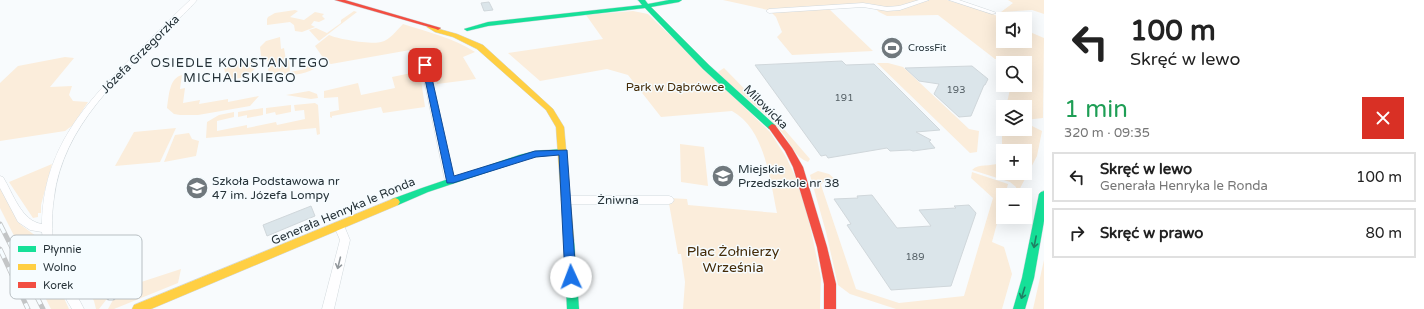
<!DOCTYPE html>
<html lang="pl">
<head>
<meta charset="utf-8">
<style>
	:root { --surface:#fff; --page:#f2f2f2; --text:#222; --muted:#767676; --line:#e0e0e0 }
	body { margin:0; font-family:"Varela Round",sans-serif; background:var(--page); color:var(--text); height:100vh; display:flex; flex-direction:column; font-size:15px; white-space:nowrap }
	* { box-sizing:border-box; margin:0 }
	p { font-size:13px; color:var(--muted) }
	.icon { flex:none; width:22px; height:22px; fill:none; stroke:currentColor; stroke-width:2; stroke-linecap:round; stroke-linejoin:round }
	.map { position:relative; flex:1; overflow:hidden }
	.details { display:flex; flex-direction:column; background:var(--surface); width:380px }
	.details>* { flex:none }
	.hud { background:#fff; color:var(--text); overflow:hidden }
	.tools { position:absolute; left:996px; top:12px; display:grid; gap:8px }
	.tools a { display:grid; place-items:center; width:36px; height:36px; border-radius:0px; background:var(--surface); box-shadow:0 4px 16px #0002; font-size:20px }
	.pin { position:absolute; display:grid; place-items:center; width:34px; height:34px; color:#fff; margin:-17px; border-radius:8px; box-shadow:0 2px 6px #0006 }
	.me { position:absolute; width:44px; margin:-22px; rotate:358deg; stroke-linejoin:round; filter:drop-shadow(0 0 3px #0008) }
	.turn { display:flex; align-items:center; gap:14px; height:84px; padding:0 20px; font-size:18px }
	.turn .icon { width:52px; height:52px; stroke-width:2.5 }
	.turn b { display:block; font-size:28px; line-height:34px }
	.round { display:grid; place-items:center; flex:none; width:42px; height:42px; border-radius:0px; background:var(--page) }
	.head { display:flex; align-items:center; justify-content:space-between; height:68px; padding:0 20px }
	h1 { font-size:24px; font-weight:600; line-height:30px; color:#1e9e55 }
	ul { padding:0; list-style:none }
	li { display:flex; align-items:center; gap:12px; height:50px; margin:0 8px 6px; padding:0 12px; border:2px solid var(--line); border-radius:0px }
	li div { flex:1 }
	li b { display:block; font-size:15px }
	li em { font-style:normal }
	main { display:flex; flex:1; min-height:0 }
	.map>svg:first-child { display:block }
</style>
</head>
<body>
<main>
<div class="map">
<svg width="1044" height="309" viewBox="0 0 1044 309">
	<rect width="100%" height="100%" fill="#f8fbfd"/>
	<g fill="#fbeddb" fill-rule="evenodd">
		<path d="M723,0H947L991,13L1003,19V41H1025V30L1044,38L1043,118L1025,120V107H1006L1011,85H1025V63H1007L1006,60L995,59L938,15L887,16L879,12L869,3L768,10Z"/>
		<path d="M1008,0H1044V14L1032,10L1001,12L1013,3Z"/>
		<path d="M828,8L873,51L792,55L777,37L782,32L776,17L772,13Z"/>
		<path d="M295,10L298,11L290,17L304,20L315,12L324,14L322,16L325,19L319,22L314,21L311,25L315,27L302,32L295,31L294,25L290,22L267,25V19L268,17L275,13Z"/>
		<path d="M354,11L357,12L319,41L309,30L316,28L327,33L341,23V20Z"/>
		<path d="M633,11L648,14L770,132L786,157L796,178L808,216L821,278L820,309H683L685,282L681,254H678L668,198L687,199L688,205L777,213C770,180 765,129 732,111L661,117L628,75L607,69L540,81L508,53L603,39L586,15Z"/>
		<path d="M403,24C428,32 453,38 475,52L463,57L476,79L437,84L430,59L415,61L410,50L331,64L326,62L315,46L329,35C337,39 373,45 381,42C390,40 397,30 403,24Z"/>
		<path d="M280,37L281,49L284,48L286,60H289L290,72L306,69V66L315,65L316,67C308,75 282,77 271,75L268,70L269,62L261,56L260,47L266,41Z"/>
		<path d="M65,57L74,58L50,87L72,86L69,95L73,101L88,102L73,125L65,131L0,141V83L18,66Z"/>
		<path d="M241,62L254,63L257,66C250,76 238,82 226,77L224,68Z"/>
		<path d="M877,63H888L903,67L969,129L979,131L977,152L970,153Z"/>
		<path d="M724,68L784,129L810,159L808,162C796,158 791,145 784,135C768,114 739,93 719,74L718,72Z"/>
		<path d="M416,72L421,80L425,107L383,113L381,107L332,116V118L330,117V112L339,110L338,97L324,98V91L358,83L361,95L395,88L392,77Z"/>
		<path d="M182,75L180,89L185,88L183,103L200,100L199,104L228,99V102L259,96L250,106L198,115H180L174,114L167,108C169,96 169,78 182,75Z"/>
		<path d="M309,91L317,94L318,98L311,99L286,95Z"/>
		<path d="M315,103L318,105L320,134L317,135L316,128L206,138L207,122L219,115L234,112V117L217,121V131L247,125V128L276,122L277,125L305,119L304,110L295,111L294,105Z"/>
		<path d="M291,105V112L276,115L275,112L266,114V108Z"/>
		<path d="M263,108V115L247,118V115L238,117V112Z"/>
		<path d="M1002,124L1003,129H1025V125L1032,126L1042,131L1037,156L1017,194L1016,187L1010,182L972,170C979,163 990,167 999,163L1002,144ZM1003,151H1025V173H1003Z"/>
		<path d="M176,128L160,162L115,166L134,132Z"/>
		<path d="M189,133L192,139L199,141L196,156L164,162L175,135Z"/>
		<path d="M680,144L704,147L708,186L681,182Z"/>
		<path d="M52,164L41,205V213H38V217L33,218L9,182Z"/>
		<path d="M818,171L829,174L836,180L823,182L821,185L856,289L899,303L964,296L993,198L971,178L972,172L1008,184L1005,195H1003V201L992,242L1004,247L1012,274L1002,309H896L850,294L838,285L826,232L810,175Z"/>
		<path d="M0,186L21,225L40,239L46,259L69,309H51L0,208Z"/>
		<path d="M1044,260V309H1033Z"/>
		<path d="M181,269L178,283L114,309H108L113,300H106L99,309H96L94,301L87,289L125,274L126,282L132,285Z"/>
	</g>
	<g fill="#dbe5ea" stroke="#d0d7db">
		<path d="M489,2L493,10L484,11L481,3Z"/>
		<path d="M842,61L846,65L874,64L940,130L916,132L931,140L929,141L935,148L913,151L910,150L890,151L887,148L828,158L826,155L821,156L755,65Z"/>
		<path d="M972,66L988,79L985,85H984L971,116L959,117L934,94L939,84L919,81L905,68Z"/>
		<path d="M872,195L897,228L931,226L919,210L956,208L954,206L969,205L976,213L951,286L891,290L847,225L851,224L834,199L858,198L857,196Z"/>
		<path d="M311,206L315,216L267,236L263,225Z"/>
	</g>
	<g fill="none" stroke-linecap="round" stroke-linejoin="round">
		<g stroke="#d2d9dd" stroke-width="1">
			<g id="street">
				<path d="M190,0H197C189,10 178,19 169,28C120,77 63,125 54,198C51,218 51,239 57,258C63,277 76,292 84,309H72C55,280 46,266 42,232L30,230L18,222L0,188V176L3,177C13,193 21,221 42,224C43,149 85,103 136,53C154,35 172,17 190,0Z"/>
				<path d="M919,0H929L900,10L887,11L863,7L769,13L766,11L769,9L863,3L887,7L899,6Z"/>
				<path d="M949,0H959L997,13L992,14Z"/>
				<path d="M422,63H428L429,65L455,181L453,183H447L445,181L421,65Z"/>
				<path d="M566,196H669L672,197L674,200L672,203L669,204H566L563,203L561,200L563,197Z"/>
				<path d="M339,222L343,223L350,240L334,309H322L340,240L334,226L335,223Z"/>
			</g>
		</g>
		<g stroke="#d2d9dd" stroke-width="1">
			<g id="fast">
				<path d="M638,0H645L648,4L669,0H682L679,2L651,7L709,65L775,125L776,127L775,129H769L703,69L645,8L488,26L467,31L464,29L488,22L642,5Z"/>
				<path d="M563,149L566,150L567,152L566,154L535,157L524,160L428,192L398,205H392L390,202L392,199L422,188L519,155L535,151Z"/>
				<path d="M1044,191V221L1034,278L1025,309H1013L1022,278L1039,194L1041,192Z"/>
				<path d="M569,236L573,237L574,240L579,309H567L564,240L565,237Z"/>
			</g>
		</g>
		<g stroke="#d2d9dd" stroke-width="1">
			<g id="slow">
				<path d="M430,25L439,29L457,34L483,45L553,109L564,127L574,240L573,243L569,244L565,243L564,240L556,127L546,110L477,49L453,37L435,32L427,27Z"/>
				<path d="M395,198L398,199L400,202L398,205L151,309H132L134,305Z"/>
			</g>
		</g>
		<g stroke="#d2d9dd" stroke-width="1">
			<g id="jam">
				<path d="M335,0H345L441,28L438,30L436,29Z"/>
				<path d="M772,124L775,125L792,148L803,167L827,247L836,284V309H824V284L817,247L793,167L785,151L768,127Z"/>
			</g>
		</g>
		<use href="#street" fill="#fefeff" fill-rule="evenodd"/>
		<use href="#fast" fill="#16e098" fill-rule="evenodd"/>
		<use href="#slow" fill="#ffcf43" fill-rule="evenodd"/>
		<use href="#jam" fill="#f24e42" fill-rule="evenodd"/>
		<g stroke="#c3c5c6" stroke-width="5">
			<g id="rail">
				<path d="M0,224L43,309"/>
				<path d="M0,249L28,309"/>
				<path d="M109,298H113"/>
			</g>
		</g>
		<use href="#rail" stroke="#f6fcff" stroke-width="3.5" stroke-dasharray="10" stroke-linecap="butt"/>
	</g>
	<defs><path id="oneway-shaft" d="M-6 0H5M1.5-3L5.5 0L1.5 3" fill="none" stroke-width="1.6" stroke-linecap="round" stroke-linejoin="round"/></defs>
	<g stroke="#1f8063">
		<use href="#oneway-shaft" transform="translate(1035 242) rotate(101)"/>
		<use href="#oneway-shaft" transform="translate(1023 293) rotate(107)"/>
	</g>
	<use stroke="#92989c" href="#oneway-shaft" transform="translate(339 263) rotate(104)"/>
	<path fill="#1a73e8" stroke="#114b97" d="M423,63H428L429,65L454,176L535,151L567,150L576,277L575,281L571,282L567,281L565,277L559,155L536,157L453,183H447L422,65Z"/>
	<defs>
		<g id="stadium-disc" transform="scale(1.15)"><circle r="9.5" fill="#70787d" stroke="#f6fcff"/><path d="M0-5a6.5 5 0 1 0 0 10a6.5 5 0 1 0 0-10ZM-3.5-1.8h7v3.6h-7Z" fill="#fff"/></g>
		<g id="school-disc" transform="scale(1.15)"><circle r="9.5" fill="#70787d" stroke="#f6fcff"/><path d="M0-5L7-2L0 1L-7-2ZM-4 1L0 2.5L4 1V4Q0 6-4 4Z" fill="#fff"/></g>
	</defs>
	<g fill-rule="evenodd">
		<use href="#stadium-disc" x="892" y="48"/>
		<use href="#school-disc" x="723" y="176"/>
		<use href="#school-disc" x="197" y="188"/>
	</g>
	<g text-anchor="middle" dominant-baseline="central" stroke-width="3" stroke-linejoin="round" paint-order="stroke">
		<g font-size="10" fill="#263238" stroke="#f6fcff" text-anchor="start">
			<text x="908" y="48">CrossFit</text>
		</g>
		<g font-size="10" fill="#556066">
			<text x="956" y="90">193</text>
			<text x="844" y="98">191</text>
			<text x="915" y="257">189</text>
		</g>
		<g font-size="12" fill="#263238" stroke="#f6fcff">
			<text transform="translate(140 54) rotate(-45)">Józefa Grzegorzka</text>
			<text transform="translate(766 107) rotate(45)">Milowicka</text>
			<text x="618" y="200">Żniwna</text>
			<text transform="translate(343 211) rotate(-23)">Generała Henryka le Ronda</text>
		</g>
		<g font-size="12" fill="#442b07" stroke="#f6fcff">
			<text x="675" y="87">Park w Dąbrówce</text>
		</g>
		<g font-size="12" fill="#263238" stroke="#f6fcff" text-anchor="start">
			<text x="738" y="169">Miejskie<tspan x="738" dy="14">Przedszkole nr 38</tspan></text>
			<text x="212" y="181">Szkoła Podstawowa nr<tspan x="212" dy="14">47 im. Józefa Lompy</tspan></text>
		</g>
		<g font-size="13" letter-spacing="1" fill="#263238" stroke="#f6fcff">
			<text x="240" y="63">OSIEDLE KONSTANTEGO<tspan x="240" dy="15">MICHALSKIEGO</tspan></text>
		</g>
		<g font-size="14" fill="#442b07" stroke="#f6fcff">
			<text x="733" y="251">Plac Żołnierzy<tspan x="733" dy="16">Września</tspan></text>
		</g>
	</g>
	<rect x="10" y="235" width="132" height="64" rx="6" fill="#f6fcff" stroke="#b8bfc3" stroke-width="1"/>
	<rect x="18" y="246" width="18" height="6" fill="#16e098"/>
	<rect x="18" y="264" width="18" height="6" fill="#ffcf43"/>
	<rect x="18" y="282" width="18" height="6" fill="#f24e42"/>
	<g font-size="11" fill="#263238">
		<text x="43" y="253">Płynnie</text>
		<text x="43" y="271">Wolno</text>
		<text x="43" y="289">Korek</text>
	</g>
</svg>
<div class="tools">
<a><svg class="icon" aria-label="sound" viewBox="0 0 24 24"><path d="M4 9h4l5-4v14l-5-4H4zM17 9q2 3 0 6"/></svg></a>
<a><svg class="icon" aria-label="search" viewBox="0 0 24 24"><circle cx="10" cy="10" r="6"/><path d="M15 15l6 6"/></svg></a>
<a><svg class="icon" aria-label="layers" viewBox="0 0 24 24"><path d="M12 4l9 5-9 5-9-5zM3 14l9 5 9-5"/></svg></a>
<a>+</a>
<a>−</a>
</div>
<div class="pin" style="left:425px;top:65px;background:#d93025"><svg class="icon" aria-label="arrive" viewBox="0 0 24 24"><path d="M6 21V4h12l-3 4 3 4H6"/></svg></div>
<svg class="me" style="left:571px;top:277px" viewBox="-20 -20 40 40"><circle r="19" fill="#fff"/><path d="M0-13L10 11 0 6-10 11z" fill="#1a73e8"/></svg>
</div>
<section class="details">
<div class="hud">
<div class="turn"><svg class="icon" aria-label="left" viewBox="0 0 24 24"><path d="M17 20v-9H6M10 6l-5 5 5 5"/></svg><div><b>100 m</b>Skręć w lewo</div></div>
</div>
<div class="head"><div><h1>1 min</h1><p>320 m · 09:35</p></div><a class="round" style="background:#d93025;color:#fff"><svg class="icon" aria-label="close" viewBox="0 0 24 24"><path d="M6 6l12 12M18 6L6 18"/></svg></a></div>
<ul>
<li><svg class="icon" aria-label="left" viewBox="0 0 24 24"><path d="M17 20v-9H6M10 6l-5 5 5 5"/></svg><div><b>Skręć w lewo</b><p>Generała Henryka le Ronda</p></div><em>100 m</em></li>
<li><svg class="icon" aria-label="right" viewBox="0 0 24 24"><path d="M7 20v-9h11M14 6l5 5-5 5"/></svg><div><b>Skręć w prawo</b></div><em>80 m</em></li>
</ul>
</section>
</main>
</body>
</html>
